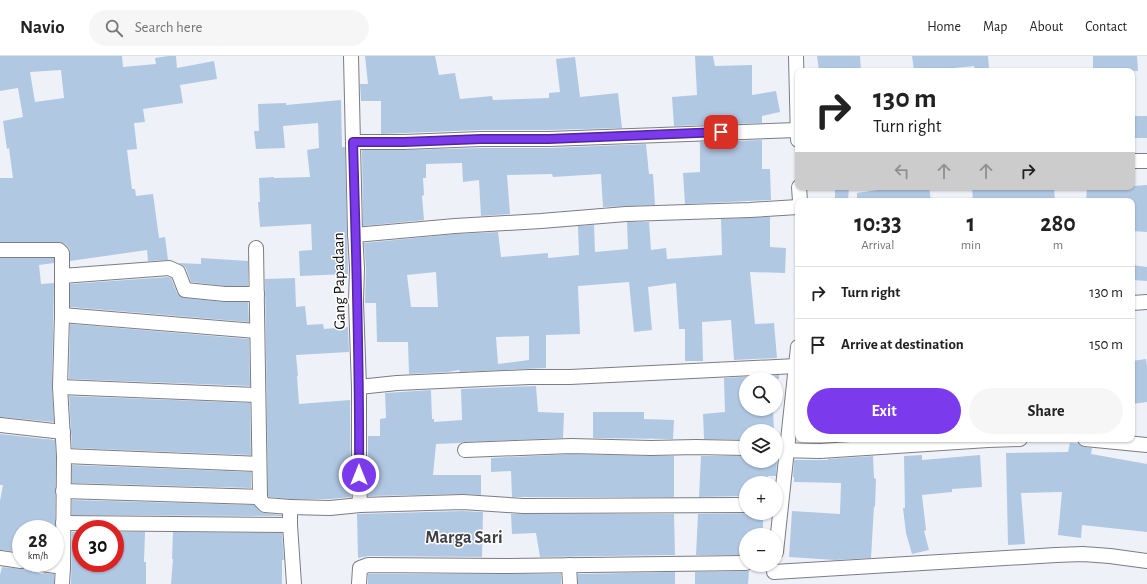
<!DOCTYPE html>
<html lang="en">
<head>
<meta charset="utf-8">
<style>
	:root { --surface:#fff; --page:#f6f6f6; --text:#222; --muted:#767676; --line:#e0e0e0; --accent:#7c3aed }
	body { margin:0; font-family:"Alegreya Sans",sans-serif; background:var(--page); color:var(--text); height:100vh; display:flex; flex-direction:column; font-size:15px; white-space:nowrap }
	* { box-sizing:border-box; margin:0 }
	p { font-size:13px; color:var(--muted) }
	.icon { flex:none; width:22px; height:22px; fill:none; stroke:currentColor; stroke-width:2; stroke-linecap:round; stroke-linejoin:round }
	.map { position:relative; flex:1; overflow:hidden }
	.drawer { position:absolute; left:795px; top:142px; width:340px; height:244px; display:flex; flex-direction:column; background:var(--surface); border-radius:8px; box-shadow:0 1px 3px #0004 }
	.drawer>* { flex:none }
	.top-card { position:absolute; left:795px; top:12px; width:340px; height:122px; border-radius:8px; box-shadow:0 1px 3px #0004; background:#fff; color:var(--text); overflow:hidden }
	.fabs { position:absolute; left:739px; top:316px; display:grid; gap:8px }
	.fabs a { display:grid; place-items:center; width:44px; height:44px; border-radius:50%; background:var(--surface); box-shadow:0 1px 3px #0004; font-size:20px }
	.speed { position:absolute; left:12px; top:464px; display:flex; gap:8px; font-size:20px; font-weight:700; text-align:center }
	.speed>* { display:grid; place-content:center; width:52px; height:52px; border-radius:50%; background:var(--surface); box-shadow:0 1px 3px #0004; line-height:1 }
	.speed small { font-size:10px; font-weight:400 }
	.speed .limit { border:6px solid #d22; background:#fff; color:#111 }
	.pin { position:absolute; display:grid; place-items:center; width:34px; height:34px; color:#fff; margin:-17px; border-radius:8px; box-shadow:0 2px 6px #0006 }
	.me { position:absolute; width:44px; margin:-22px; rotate:0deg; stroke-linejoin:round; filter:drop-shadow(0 0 3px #0008) }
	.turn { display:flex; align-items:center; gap:14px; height:84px; padding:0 12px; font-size:18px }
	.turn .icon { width:52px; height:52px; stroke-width:2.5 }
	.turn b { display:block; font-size:28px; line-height:34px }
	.lanes { display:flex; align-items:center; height:38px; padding:0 12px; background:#0003; justify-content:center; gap:20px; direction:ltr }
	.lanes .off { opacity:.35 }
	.eta { display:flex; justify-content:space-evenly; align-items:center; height:68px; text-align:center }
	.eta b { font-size:24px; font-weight:700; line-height:28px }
	.button { display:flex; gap:8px; margin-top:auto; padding:8px 12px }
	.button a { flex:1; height:46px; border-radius:24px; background:var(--accent); color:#fff; font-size:16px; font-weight:700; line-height:46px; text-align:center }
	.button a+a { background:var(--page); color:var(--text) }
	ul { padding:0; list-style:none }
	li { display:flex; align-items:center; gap:12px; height:52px; padding:0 12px; border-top:1px solid var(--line) }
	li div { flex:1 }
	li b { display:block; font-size:15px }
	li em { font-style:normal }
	header { display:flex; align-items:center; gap:24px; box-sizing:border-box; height:56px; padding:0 20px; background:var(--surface); border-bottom:1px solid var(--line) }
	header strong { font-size:19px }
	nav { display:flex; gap:22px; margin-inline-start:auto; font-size:14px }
	.search { width:280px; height:36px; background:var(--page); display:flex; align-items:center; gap:10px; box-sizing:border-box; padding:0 14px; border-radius:22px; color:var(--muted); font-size:15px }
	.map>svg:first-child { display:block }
</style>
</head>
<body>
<header>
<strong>Navio</strong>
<div class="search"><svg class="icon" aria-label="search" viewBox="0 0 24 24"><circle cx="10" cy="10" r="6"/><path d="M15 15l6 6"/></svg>Search here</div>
<nav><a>Home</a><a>Map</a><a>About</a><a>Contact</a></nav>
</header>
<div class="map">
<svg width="1147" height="528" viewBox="0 0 1147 528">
	<rect width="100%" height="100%" fill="#eff1f8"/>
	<g fill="#b1c8e3" fill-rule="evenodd">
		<path d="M0,0H122L123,11L156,8L155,2L168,0H176L177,12L214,5L217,23L180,29L183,47L143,53L145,66L134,67L137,93L127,94L132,133H135L136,140L153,138L159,182L165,181L168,204L148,205L147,194L70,205V193L65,188L60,186H0V122H13L9,92L7,93L3,65L23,61L18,32L0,35ZM61,14L64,42L35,46L30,16Z"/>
		<path d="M365,0H435L439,19L455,17L460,43L492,40L493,44L549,42V37L560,36L556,3L575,1L580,41L618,37L622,72L549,74H481L381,78V45H361L360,28H368Z"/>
		<path d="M695,0H713L715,10L752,9V39L776,35L780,56L762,60V67L674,70L672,41L697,39Z"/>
		<path d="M817,0H860L861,15H819Z"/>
		<path d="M912,0H988L989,12L975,13L974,10L944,13L945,15H914Z"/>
		<path d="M1093,0H1137L1138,15H1093Z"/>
		<path d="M341,44L342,91H345L348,218L300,220L299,195L312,194L311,168L260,171L258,146H260L259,122L274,121V122L310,121L307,94L319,92L318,67L283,70L285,92L256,93L254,75H259L258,48L286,47V49Z"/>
		<rect x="1132" y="60" width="15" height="22"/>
		<path d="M762,84V113H770L771,144L685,148L683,117L700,116V86Z"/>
		<path d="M646,88L649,118H653L655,149L603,151L601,118L553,121L552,118L507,119L510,158L481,160L479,124L463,126L462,107L426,108V122H423L424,139L422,140L424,164L363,170L362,94H404L481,92H549Z"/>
		<path d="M1147,129V176L1132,175V145H1086L1087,131H1132V130Z"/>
		<path d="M835,131H849L848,145H835Z"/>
		<path d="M899,131H929L931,145H857V137Z"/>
		<path d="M972,131H1054L1055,145H973Z"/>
		<path d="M770,161V191L786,192L785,217L750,216L755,268L774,267L777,302L734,304L731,264L702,266L703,305H685V273H679L676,227L648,231L652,274L634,276L629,226L578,230L580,278L546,279V312L460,316L459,314L447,316L409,318L408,286H377L376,247H365L366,212L364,187L456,178L498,176L501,201L548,197V202L579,199L578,170L594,169L595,196L628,193L627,166H649L651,194L666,192L667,203L722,199L721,163ZM436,216L438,251H411L407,219ZM529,280V304L498,308L496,281Z"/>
		<path d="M0,202H54V207L39,209L41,228L54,227L52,331L54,366L0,361Z"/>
		<path d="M201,202L248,205V230H225L191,226L186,212L182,209L178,207L201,208Z"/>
		<path d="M1132,209L1147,211V225L1132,224Z"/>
		<path d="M168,221L171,222L177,237L180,240L184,242L224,246H248L249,266L70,251V228Z"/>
		<path d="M295,222L296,251L305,250L307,269L323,268L324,273L348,271L349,296L296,299L298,320H297L299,348L350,344L351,441L330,443H290L269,441L268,440L265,223Z"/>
		<path d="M70,268L249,283L250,330L69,323Z"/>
		<path d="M1146,303L1147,310V346L1132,348V305Z"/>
		<path d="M779,319V323H746V353H773L774,375H746V384L704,383L703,358L725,356L724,322Z"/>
		<path d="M536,330L538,356L564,357L563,382L465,386L460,387L436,388L433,419H481V439L463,438L368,440V380H380V363L386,362L385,337L431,334L432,363H434V366L462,364L461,333Z"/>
		<path d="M69,340L250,347L251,399L72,392Z"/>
		<path d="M593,356H644V363L674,364L673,383L593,382Z"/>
		<path d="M0,378L55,384L56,400L55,473H21V496L0,494V445L3,429H0Z"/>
		<path d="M826,383H865V384L827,386Z"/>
		<path d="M1070,387L1079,388L1084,391L1092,392L1091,398L1147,408V476L1082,469L1081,482L1058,479L1062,436L1021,437L1025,488L1008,489L1006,397L1068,396Z"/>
		<path d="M571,398L651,400H674V441H512L511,415L491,416V402Z"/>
		<path d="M922,399V404L980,399L982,431L952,433V436L922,439L926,474L924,475L929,494L912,498L906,477L903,452H905L904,400Z"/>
		<path d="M701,400H746V405H777L776,420H768V427H746V440L699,441Z"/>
		<path d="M873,400L874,422L876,423L875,451L874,450L871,502L835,504L789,501L792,455L840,458L841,427L794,426V421H793L794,404H828V403Z"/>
		<path d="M72,409L251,416V432L72,427Z"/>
		<path d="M72,444L254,449L259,455L264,457L282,459V460L72,459Z"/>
		<path d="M463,455L483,456L482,501L368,500L358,502L357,458Z"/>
		<path d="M763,457V479H746V499H696L698,458Z"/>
		<path d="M511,458H674L675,499L540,501L536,477L512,478Z"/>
		<path d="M72,476H81V507H115V476H145L144,506H146V528H71Z"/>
		<path d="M173,476L282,477L284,504H282V528H171L173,503H172Z"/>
		<path d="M2,511L23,513L43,518L44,517L54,518V528H0V519Z"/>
		<path d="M749,515L748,528H695V516Z"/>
		<path d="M675,516V528H578V518Z"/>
		<rect x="368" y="518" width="193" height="10"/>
	</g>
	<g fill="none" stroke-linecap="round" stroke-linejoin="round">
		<g stroke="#7b7d83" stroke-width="16">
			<g id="street">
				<path d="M351,0L355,176L357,212L356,246L359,331V419L360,449"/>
				<path d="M796,0L798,84"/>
				<path d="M353,86H404L481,83H549L797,74"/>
				<path d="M1132,105H1147"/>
				<path d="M799,131L800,145"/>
				<path d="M355,179L455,170L541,165L626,158L750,154L798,151"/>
				<path d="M256,192L260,441L261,445L265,449L290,451"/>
				<path d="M0,194H59L62,197V259L60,331L64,400L63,511L62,528"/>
				<path d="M62,220L169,212L178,216L185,234L225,238H257"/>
				<path d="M1132,247L1147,246"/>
				<path d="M62,259L257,275"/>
				<path d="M60,331L258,339"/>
				<path d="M359,331L397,327L529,321H570L796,310"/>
				<path d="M0,369L63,376"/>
				<path d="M1085,383L1147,389"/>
				<path d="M465,394L571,390L651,392L696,391L746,392"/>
				<path d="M776,394L820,395L988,384L1020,383"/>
				<path d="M64,400L259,408"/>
				<path d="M63,435L260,441"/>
				<path d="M63,467L290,469"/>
				<path d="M776,496L798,291"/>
				<path d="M0,502L21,505"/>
				<path d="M35,507L63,511"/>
				<path d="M569,509L570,528"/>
				<path d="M774,516L1056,499L1083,498L1110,500L1147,505"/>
				<path d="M294,528L290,469V451L330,452L360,449L463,446L523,450L746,449"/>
				<path d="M359,528L360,512L368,509L503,510L746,507"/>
			</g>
		</g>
		<use href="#street" stroke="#fff" stroke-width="14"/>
	</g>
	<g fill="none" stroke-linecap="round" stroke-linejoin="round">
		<g stroke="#51269a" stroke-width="10">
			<path id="route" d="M359,419C360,308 356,197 353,86H404L481,83H549L721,76"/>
		</g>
		<use href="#route" stroke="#7c3aed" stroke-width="7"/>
	</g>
	<g text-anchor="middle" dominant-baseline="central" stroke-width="3" stroke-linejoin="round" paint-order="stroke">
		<g font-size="16" fill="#0c0c0e" stroke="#fefefe">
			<text transform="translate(339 225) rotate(-91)">Gang Papadaan</text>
		</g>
		<g font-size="18" font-weight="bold" fill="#3e3f45" stroke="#fefefe">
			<text x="464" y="482">Marga Sari</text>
		</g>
	</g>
</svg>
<div class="fabs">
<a><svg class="icon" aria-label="search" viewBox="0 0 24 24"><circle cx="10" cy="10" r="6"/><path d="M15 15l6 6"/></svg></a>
<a><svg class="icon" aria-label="layers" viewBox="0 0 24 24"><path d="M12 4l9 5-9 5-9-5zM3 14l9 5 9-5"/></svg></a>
<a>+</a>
<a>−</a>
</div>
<div class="speed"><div>28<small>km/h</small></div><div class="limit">30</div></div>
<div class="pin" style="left:721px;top:76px;background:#d93025"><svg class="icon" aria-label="arrive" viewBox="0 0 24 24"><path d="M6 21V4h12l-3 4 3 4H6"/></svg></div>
<svg class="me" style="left:359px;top:419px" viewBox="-20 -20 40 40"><circle r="17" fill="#7c3aed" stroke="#fff" stroke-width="3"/><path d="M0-11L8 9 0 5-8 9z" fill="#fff"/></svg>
<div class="top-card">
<div class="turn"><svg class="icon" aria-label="right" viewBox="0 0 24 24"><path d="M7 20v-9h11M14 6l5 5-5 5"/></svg><div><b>130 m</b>Turn right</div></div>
<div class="lanes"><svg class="icon off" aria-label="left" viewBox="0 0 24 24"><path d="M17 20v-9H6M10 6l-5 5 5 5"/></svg><svg class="icon off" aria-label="ahead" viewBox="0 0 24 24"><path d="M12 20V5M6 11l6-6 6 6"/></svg><svg class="icon off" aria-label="ahead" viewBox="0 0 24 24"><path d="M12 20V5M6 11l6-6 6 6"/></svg><svg class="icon" aria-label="right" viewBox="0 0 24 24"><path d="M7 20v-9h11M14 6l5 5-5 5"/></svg></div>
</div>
<section class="drawer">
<div class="eta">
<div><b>10:33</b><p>Arrival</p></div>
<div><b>1</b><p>min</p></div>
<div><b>280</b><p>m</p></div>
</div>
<ul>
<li><svg class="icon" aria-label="right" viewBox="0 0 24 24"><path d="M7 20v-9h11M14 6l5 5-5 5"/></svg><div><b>Turn right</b></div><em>130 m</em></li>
<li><svg class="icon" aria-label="arrive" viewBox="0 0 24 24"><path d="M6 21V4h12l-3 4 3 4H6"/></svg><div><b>Arrive at destination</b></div><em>150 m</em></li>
</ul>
<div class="button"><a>Exit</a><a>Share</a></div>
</section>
</div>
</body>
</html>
